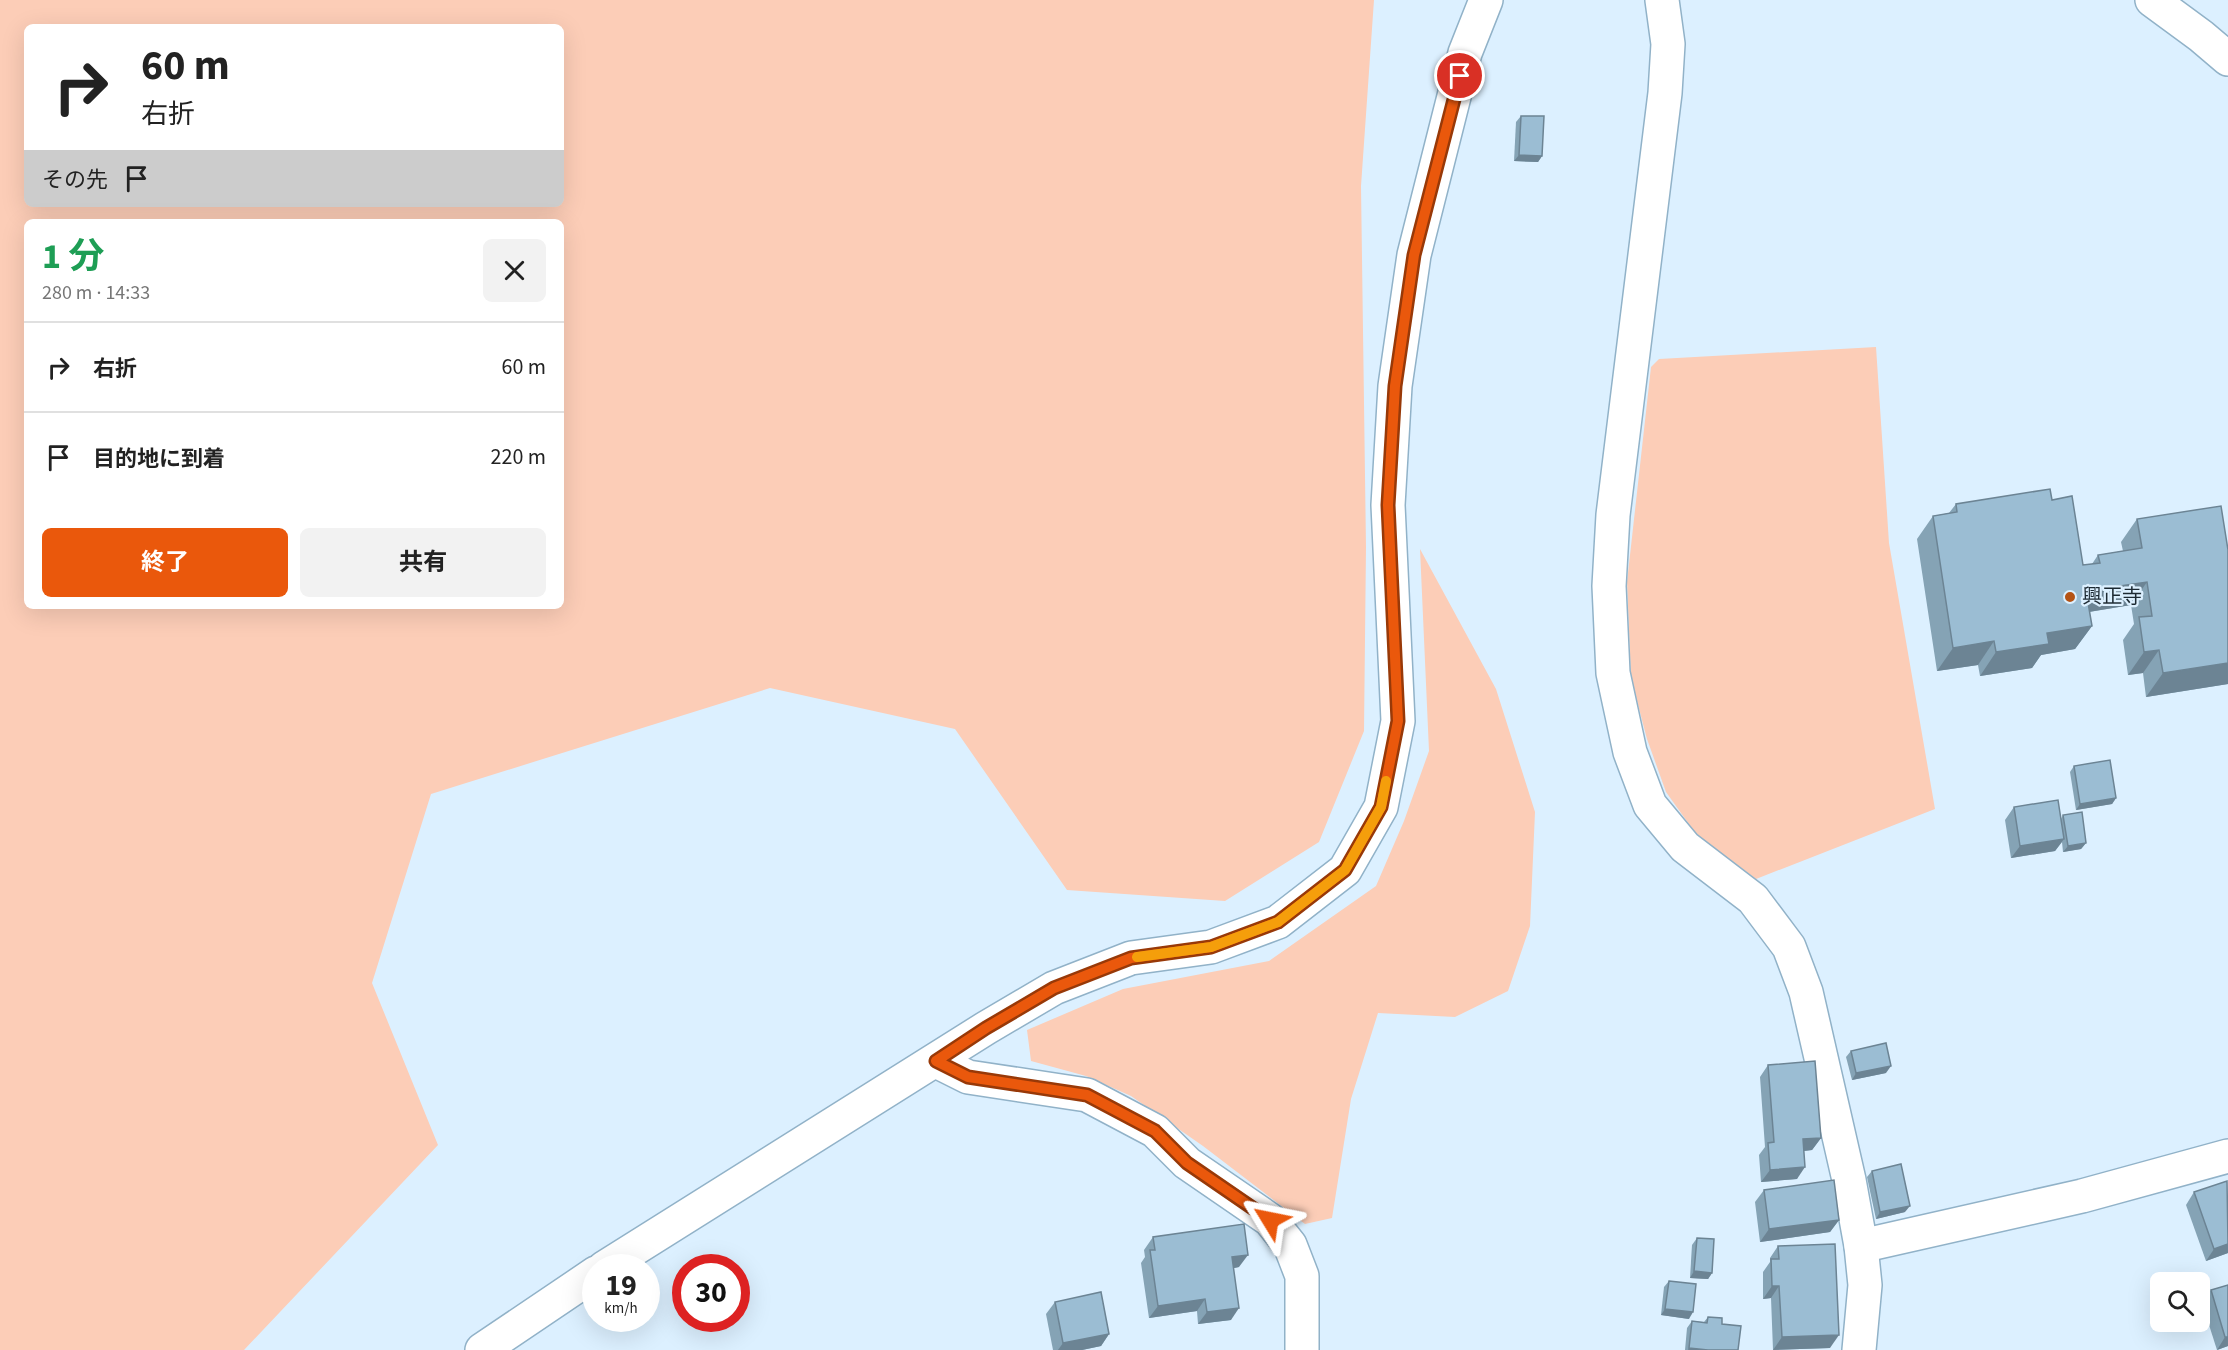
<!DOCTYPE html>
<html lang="ja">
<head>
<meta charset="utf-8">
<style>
	:root { --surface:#fff; --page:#f2f2f2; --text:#222; --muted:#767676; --line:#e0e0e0; --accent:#ea580c }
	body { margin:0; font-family:"Source Sans 3","Noto Sans JP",sans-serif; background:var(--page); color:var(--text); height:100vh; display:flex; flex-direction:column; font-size:22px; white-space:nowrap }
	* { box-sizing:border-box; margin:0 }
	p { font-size:20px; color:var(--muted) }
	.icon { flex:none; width:33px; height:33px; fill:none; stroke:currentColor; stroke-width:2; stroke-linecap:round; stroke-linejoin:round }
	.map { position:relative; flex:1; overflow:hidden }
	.drawer { position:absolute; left:24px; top:219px; width:540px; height:390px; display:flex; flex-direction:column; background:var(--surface); border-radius:9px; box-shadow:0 6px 24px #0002 }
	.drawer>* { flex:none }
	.banner { position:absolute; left:24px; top:24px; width:540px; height:183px; border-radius:9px; box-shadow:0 6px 24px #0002; background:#fff; color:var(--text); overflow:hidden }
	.controls { position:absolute; left:2150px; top:1272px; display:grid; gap:12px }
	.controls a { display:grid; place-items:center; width:60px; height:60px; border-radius:9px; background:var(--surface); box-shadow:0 6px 24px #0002; font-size:30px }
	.speed { position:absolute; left:582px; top:1254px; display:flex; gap:12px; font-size:30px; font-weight:700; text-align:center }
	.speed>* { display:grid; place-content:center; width:78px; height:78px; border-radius:50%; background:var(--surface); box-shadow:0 6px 24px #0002; line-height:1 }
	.speed small { font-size:15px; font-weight:400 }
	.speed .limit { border:9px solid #d22; background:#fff; color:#111 }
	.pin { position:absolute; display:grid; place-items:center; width:51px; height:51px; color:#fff; margin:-26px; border:3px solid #fff; border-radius:50%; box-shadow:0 2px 6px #0007 }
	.me { position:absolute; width:66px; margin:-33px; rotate:305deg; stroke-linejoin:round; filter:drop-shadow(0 0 4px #0008) }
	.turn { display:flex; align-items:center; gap:21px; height:126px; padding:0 18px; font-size:27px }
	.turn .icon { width:78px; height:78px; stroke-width:2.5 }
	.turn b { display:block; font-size:42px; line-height:51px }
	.then { display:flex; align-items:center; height:57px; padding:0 18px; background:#0003; gap:12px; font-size:22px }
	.round { display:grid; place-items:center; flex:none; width:63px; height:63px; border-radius:9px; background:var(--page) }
	.head { display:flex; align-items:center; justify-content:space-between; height:102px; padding:0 18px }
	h1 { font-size:36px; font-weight:700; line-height:45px; color:#1e9e55 }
	.action { display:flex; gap:12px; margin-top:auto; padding:12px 18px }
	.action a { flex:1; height:69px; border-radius:9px; background:var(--accent); color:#fff; font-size:24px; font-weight:700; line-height:69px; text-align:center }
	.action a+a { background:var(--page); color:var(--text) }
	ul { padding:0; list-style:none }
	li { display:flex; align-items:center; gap:18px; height:90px; padding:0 18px; border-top:2px solid var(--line) }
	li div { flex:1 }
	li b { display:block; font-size:22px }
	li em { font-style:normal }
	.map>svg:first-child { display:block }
</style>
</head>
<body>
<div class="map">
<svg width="2228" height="1350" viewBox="0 0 2228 1350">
	<rect width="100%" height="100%" fill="#dcf0ff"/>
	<g fill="#fccdb7" fill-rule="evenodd">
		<path d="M0,0H1374L1361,186L1366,547L1364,731L1319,842L1225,901L1067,890L955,729L770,688L431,794L372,983L438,1145L244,1350H0ZM27,27H561V204H27ZM27,222H561V606H27Z"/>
		<path d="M1876,347L1889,543L1935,809L1756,879L1696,834L1666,792L1647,739L1631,678L1627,582L1651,367L1659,359Z"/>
		<path d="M1420,549L1496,689L1535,812L1530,926L1508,991L1455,1017L1378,1013L1351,1099L1332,1218L1305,1224L1203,1146L1131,1096L1086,1076L1031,1061L1027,1030L1123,989L1269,961L1376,886L1404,821L1429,751Z"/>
	</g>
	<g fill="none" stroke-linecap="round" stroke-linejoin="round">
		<g stroke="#91b2c8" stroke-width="36">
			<g id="minor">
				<path d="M1662,0L1668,44L1665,93L1613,515L1609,586L1613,673L1630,752L1650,805L1685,847L1753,899L1789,947L1806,992L1849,1180L1861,1246L1865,1285L1859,1350"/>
				<path d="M2152,0L2201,36L2228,59"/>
				<path d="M936,1061L968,1077L1087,1095L1155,1131L1187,1163L1270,1220L1290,1245L1302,1276V1350"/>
				<path d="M1861,1246L2082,1196L2228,1156"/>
				<path d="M604,1268L986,1028L1054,988L1131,958L1211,947L1278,922L1345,870L1381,807L1398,721L1388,505L1395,386L1414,255L1465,53L1486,0"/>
				<path d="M482,1350L596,1273"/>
			</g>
		</g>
		<use href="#minor" stroke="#fff" stroke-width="33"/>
	</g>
	<g fill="#85a3b5">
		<path d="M1521,116L1542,156L1538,162L1514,161L1516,122Z"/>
		<path d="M2052,500L2083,565L2092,564L2098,555L2123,551L2121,542L2137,519L2228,684L2146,697L2143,673L2128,675L2123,640L2134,624L2131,605L2089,612L2092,626L2075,649L2041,655L2032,668L1980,676L1978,665L1937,671L1917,539L1933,516L1949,513L1956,504Z"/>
		<path d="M2074,766L2116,798L2112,804L2076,810L2070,772Z"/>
		<path d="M2014,807L2061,819L2063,815L2086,843L2081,849L2063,852L2062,842L2055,851L2011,858L2005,820Z"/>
		<path d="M1851,1051L1886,1073L1852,1080L1846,1057Z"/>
		<path d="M1768,1065L1821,1138L1812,1150L1804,1151L1797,1179L1761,1182L1759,1155L1765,1147L1760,1077Z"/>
		<path d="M1872,1171L1905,1212L1876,1219L1867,1177Z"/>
		<path d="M1764,1190L1839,1220L1830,1232L1760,1242L1755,1202Z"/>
		<path d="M2194,1192L2228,1253L2206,1261L2186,1205Z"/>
		<path d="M1153,1237L1239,1267L1234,1268L1231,1320L1198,1324L1197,1311L1149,1318L1141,1263L1145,1257L1144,1250Z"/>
		<path d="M1697,1238L1712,1273L1708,1279L1690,1278L1692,1245Z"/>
		<path d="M1778,1246L1830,1348L1773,1350L1771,1298L1763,1299V1272L1770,1262V1258Z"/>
		<path d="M1669,1281L1689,1319L1661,1315L1664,1287Z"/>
		<path d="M2228,1285V1346L2217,1350L2202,1303L2211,1290Z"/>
		<path d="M1055,1302L1109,1334L1101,1346L1082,1350H1053L1046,1314Z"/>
		<path d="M1708,1317L1722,1324L1738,1350H1685L1687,1328L1692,1321L1704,1322Z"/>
	</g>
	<g fill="#6c8494">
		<path d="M1519,155L1542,156L1538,162L1514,161Z"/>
		<path d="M2147,582L2131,605L2070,615L2086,591Z"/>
		<path d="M2092,626L2075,649L2041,655L2032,668L1980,676L1996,652L2047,633Z"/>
		<path d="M1994,641L1978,665L1937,671L1953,648Z"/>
		<path d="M2159,650L2143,673L2128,675L2144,652Z"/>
		<path d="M2228,663V684L2146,697L2163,673Z"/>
		<path d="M2116,798L2112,804L2076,810L2080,804Z"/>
		<path d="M2064,839L2055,851L2011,858L2020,846Z"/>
		<path d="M2086,843L2081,849L2063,852L2068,846Z"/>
		<path d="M1891,1066L1886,1073L1852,1080L1856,1073Z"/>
		<path d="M1821,1138L1812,1150L1795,1152L1803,1139Z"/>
		<path d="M1805,1167L1797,1179L1761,1182L1770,1170Z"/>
		<path d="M1910,1206L1905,1212L1876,1219L1880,1212Z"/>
		<path d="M1839,1220L1830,1232L1760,1242L1769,1229Z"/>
		<path d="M2228,1244V1253L2206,1261L2214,1249Z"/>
		<path d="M1248,1255L1239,1267L1224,1270L1232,1257Z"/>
		<path d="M1694,1271L1712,1273L1708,1279L1690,1278Z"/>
		<path d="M1772,1286H1779L1771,1298L1763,1299Z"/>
		<path d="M1205,1299L1197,1311L1149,1318L1158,1306Z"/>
		<path d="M1239,1308L1231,1320L1198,1324L1207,1312Z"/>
		<path d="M1665,1309L1693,1312L1689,1319L1661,1315Z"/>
		<path d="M1109,1334L1101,1346L1082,1350H1058L1063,1343Z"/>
		<path d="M1839,1335L1830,1348L1773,1350L1782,1337Z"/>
		<path d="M2225,1337H2228V1346L2217,1350Z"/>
		<path d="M1689,1348L1708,1350H1688Z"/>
	</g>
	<g fill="#9bbdd3" stroke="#6c8494" stroke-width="1.5">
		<path d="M1521,116H1544L1542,156L1519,155Z"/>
		<path d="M2050,489L2052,500L2072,496L2083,565L2100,563L2098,555L2142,548L2137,519L2221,506L2228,550V663L2163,673L2159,650L2144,652L2139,617L2152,616L2147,582L2086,591L2092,626L2047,633L2049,644L1996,652L1994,641L1953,648L1933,516L1957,512L1956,504Z"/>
		<path d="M2110,760L2116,798L2080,804L2074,766Z"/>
		<path d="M2058,800L2064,839L2020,846L2014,807Z"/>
		<path d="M2082,812L2086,843L2068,846L2063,815Z"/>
		<path d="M1886,1043L1891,1066L1856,1073L1851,1051Z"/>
		<path d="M1815,1061L1821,1138L1803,1139L1805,1167L1770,1170L1768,1143L1774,1142L1768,1065Z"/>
		<path d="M1901,1164L1910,1206L1880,1212L1872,1171Z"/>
		<path d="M1834,1180L1839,1220L1769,1229L1764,1190Z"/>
		<path d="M2227,1181L2228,1244L2214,1249L2194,1192Z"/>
		<path d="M1244,1224L1248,1255L1232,1257L1239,1308L1207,1312L1205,1299L1158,1306L1150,1250H1155L1153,1237Z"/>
		<path d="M1697,1238L1714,1239L1712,1273L1694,1271Z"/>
		<path d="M1835,1244L1839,1335L1782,1337L1779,1286H1772L1771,1259H1779L1778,1246Z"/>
		<path d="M1669,1281L1696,1284L1693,1312L1665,1309Z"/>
		<path d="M2228,1285V1337H2225L2211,1290Z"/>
		<path d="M1101,1292L1109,1334L1063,1343L1055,1302Z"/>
		<path d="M1708,1317L1722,1318V1324L1741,1326L1738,1350H1708L1689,1348L1692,1321L1707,1323Z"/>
	</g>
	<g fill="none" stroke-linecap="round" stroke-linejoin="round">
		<g stroke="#983908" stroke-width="15">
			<path id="route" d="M1270,1220L1187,1163L1155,1131L1087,1095L968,1077L936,1061L986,1028L1054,988L1131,958L1211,947L1278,922L1345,870L1381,807L1398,721L1388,505L1395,386L1414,255L1460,76"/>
		</g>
		<use href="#route" stroke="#ea580c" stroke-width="10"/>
		<path stroke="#f59e0b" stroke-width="10" d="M1137,957L1211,947L1278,922L1345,870L1381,807L1386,781"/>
	</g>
	<circle fill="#b45315" stroke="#dcf0ff" stroke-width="2" cx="2070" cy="597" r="6"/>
	<g text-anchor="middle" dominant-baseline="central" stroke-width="4.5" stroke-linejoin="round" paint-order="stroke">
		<g font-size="20" fill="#1c2932" stroke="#dcf0ff" text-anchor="start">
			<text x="2082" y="597">興正寺</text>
		</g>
	</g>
</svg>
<div class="controls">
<a><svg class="icon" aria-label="search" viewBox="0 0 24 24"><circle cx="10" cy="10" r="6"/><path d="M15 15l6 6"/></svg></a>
</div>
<div class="speed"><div>19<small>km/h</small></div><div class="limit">30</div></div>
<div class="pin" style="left:1460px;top:76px;background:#d93025"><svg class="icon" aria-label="arrive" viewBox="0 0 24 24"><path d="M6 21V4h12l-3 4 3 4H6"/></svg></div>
<svg class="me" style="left:1270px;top:1220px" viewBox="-20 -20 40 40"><path d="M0-17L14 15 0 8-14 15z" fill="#ea580c" stroke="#fff" stroke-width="4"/></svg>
<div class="banner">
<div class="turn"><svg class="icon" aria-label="right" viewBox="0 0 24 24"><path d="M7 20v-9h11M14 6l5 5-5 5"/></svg><div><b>60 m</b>右折</div></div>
<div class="then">その先<svg class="icon" aria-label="arrive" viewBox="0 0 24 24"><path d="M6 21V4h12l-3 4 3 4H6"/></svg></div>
</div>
<section class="drawer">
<div class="head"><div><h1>1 分</h1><p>280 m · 14:33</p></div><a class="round"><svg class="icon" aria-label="close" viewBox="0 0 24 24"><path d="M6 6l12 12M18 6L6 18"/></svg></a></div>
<ul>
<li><svg class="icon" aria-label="right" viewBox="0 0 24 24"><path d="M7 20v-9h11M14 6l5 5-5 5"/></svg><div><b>右折</b></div><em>60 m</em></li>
<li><svg class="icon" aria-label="arrive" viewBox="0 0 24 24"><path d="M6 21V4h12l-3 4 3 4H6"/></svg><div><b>目的地に到着</b></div><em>220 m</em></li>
</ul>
<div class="action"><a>終了</a><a>共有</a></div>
</section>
</div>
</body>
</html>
